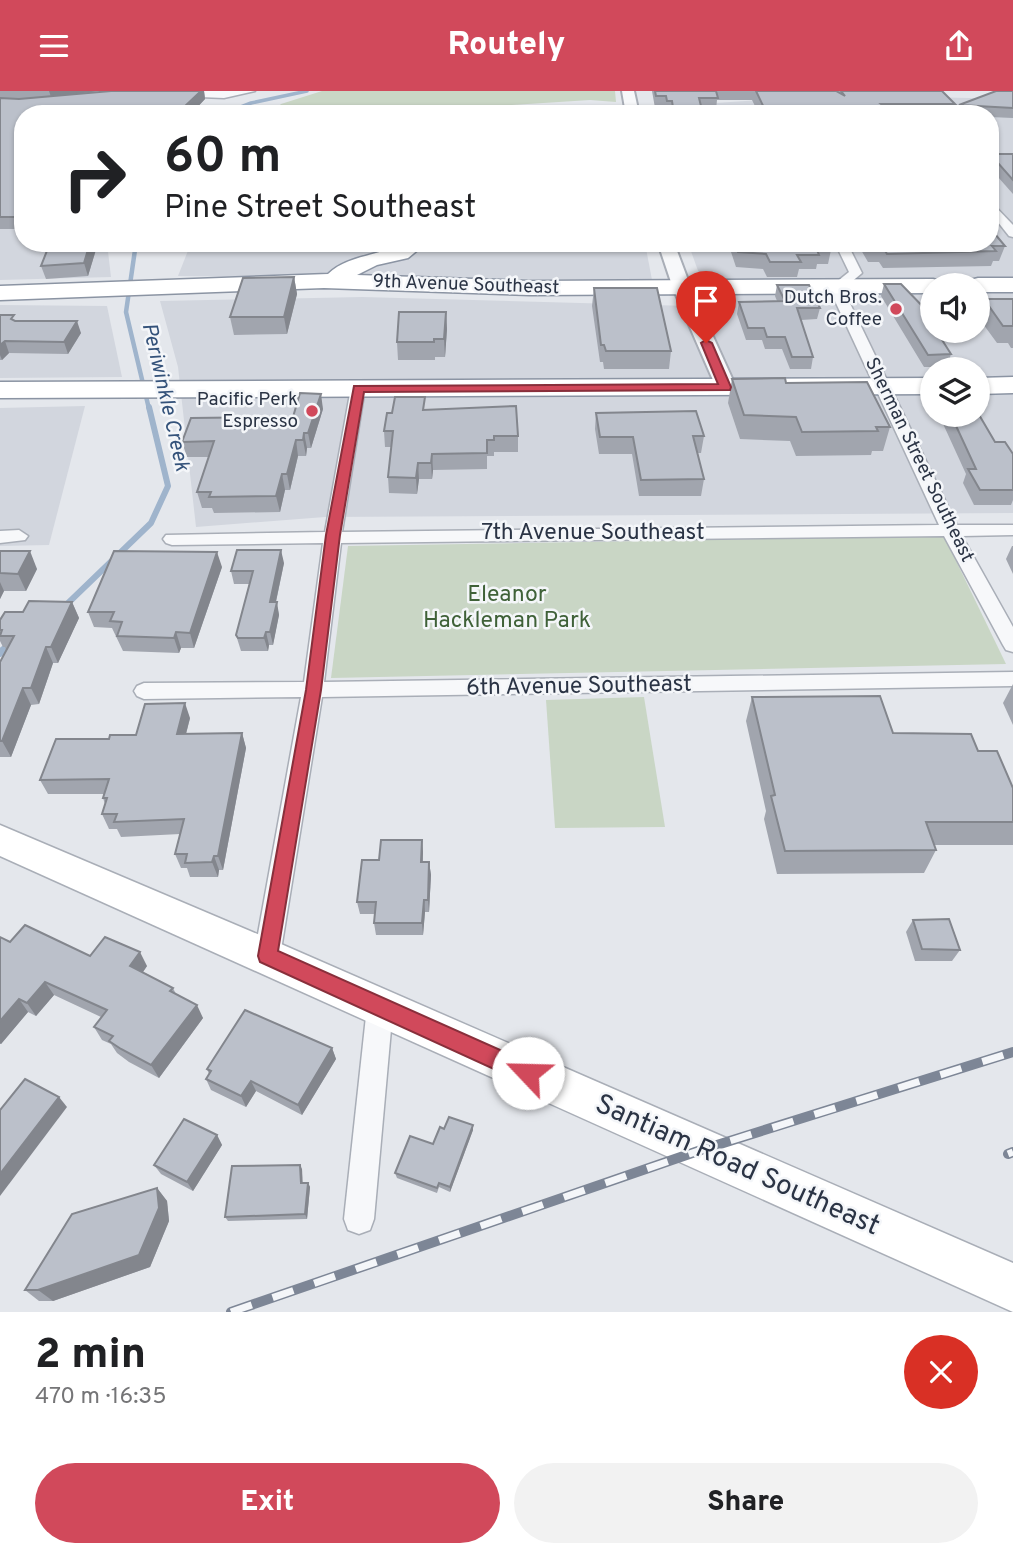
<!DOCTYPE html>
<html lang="en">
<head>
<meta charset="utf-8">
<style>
	:root { --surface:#fff; --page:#f2f2f2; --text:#202124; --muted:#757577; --accent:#d1495b }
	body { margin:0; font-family:Overpass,sans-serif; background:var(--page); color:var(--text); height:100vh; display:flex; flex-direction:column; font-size:26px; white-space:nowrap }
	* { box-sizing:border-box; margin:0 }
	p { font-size:23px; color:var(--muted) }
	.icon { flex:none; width:38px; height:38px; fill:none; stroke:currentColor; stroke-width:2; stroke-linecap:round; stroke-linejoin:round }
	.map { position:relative; height:1221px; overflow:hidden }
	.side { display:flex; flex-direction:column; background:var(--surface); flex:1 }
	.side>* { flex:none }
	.top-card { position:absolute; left:14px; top:14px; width:985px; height:147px; border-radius:28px; box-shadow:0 2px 5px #0004; background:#fff; color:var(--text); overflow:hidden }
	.fabs { position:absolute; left:920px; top:182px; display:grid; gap:14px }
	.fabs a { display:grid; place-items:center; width:70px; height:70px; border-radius:50%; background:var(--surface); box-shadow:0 2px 5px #0004; font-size:35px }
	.pin { position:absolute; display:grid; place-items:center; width:60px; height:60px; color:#fff; margin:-72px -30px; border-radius:50% 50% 50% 0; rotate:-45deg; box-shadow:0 0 7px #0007 }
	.pin .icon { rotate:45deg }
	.me { position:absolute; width:77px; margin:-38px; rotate:294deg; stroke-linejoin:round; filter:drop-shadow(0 0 5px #0008) }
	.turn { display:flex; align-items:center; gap:24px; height:147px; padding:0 35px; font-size:32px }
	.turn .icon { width:91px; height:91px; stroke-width:2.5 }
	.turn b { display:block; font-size:49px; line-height:60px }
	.round { display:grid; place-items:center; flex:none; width:74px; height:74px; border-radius:37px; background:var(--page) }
	.head { display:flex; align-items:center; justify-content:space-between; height:119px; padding:0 35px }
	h1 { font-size:42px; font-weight:800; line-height:52px }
	.button { display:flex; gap:14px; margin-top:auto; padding:14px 35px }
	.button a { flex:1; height:80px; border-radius:42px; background:var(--accent); color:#fff; font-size:28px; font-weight:800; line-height:80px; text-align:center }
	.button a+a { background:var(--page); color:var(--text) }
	header { display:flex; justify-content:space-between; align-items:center; height:91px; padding:0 35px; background:var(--accent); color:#fff; font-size:32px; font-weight:800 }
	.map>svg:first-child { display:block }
</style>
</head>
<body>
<header><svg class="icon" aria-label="menu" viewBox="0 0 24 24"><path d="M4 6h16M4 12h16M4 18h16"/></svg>Routely<svg class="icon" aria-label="share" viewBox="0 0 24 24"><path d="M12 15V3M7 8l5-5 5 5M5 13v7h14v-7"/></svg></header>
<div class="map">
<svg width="1013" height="1221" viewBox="0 0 1013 1221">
	<rect width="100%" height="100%" fill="#e4e7ec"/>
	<g fill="#d2d6de" fill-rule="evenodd">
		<path d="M836,4L1013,8V422L325,426L196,436L178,276L160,210L362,206L725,216L701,188L688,152H990V23H643L641,17ZM933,194H978V240H933ZM933,278H978V324H933Z"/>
		<path d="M617,16L619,23H468Z"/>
		<path d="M23,120V152H107L111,186L0,189V121Z"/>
		<path d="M191,152H645L652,189L178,185Z"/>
		<path d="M0,214L107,215L122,286L0,287Z"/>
		<path d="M85,315L49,454L0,455V317Z"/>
	</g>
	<g fill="#c9d6c5">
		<path d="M322,0H615L616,11L590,9L366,23H271L281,13Z"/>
		<path d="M944,445L1006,573L331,587L348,455Z"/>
		<path d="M644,606L665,736L555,737L546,609Z"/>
	</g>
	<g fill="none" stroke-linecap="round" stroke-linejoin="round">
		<path stroke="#9fb4cc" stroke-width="3.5" d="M223,23L251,12L307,0"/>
		<path stroke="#9fb4cc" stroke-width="4.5" d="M136,152L126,221L149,318"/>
		<path stroke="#9fb4cc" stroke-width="6" d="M65,515L151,432L168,395L149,316"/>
		<path stroke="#9fb4cc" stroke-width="8" d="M0,562L12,552"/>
		<g stroke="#a9aeb7" stroke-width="3">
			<g id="minor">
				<path d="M172,0H255L224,7L175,5L170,2Z"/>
				<path d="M990,110L1013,134V146L1009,145L990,121Z"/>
				<path d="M835,152H847L862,182L843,198L957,434H1013V444L962,445L1013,536V561L1006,559L1003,554L944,445L341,452L324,591L1013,581V595L322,606L280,865L276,873L267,877L258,873L254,865L301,606L144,608L137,605L134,600L137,595L144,592L304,591L323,452L172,454L166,452L163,448L166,444L325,441L351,297L358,293L365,297L342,441L939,434L829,197L849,181Z"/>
				<path d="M19,439L28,445L25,449L0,452V440Z"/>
				<path d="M380,903L389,907L393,916L374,1128L370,1139L359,1143L348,1139L344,1128L367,916L371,907Z"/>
			</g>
		</g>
		<g stroke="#a9aeb7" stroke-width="4">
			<g id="tertiary">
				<path d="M622,0H634L639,23H626Z"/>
				<path d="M658,152H674L691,197L736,296L733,300H719L716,296L673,197Z"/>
			</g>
		</g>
		<g stroke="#a9aeb7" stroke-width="3">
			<path id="secondary" d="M0,734L281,853L1013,1172V1221L0,765Z"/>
		</g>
		<g stroke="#8b94a3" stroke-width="3">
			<g id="trunk">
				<path d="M400,152L425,153L408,167L377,174L357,184L530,190L933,188L941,190L944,194H933V202L530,204L324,197L0,209V195L328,183C347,164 378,166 400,152Z"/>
				<path d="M978,187H1013V201H978V194H967L970,189Z"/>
				<path d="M1013,286V302L978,303V287Z"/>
				<path d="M933,287V303L0,307V291Z"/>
			</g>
		</g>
		<use href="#minor" fill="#f7f8fa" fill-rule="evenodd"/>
		<use href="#tertiary" fill="#f7f8fa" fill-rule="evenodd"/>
		<use href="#secondary" fill="#fff" fill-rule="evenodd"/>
		<use href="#trunk" fill="#fff" fill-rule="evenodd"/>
		<g stroke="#7d8696" stroke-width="10">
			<g id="rail">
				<path d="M1008,1063L1013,1061"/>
				<path d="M231,1221L701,1059L1013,961"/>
			</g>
		</g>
		<use href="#rail" stroke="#f4f6f9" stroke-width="7" stroke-dasharray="22" stroke-linecap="butt"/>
	</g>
	<g fill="#a1a5ae">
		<path d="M0,0H99L76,3L111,0H204L205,8L191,23H23V138H0Z"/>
		<path d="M652,0H942L955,13L952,23H759L752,9H717L716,19H702L703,23H671L666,22L665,17H655Z"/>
		<path d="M1013,0V27L990,26V23H957L959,14Z"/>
		<path d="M990,63H1013V103L990,77Z"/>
		<path d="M50,152H98L88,185L46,188L41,175Z"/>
		<path d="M728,152H828L831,159L828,173H817L816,178H799L797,186H767L763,178L736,176Z"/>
		<path d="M857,152H990L1005,155L999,170H993L991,175L883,177L879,171H868Z"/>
		<path d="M294,186L297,203L287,243L234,244L230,226Z"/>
		<path d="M884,193L941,241L939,245L951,263L947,276H924L881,205Z"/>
		<path d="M777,194L820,217L817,228L801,229L813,266L811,278H790L782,258H765L762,249H746L737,223L739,211L777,210L775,205Z"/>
		<path d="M594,197L671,260L669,278H604L603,271H600L592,215Z"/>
		<path d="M984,208H1013V257H1011L1008,252H997L978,226Z"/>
		<path d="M446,221L447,238L445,266H435V269H398L397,251Z"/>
		<path d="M0,224L16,230L81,242L68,263L9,262L2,269H0Z"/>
		<path d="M732,288L786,292L890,336L883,360H872L871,364L796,365L790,350L740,348L728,312Z"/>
		<path d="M323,318L311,357H307L306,365H298L290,399H285L280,421L214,422L212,417H202L197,401L209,366H187L182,351Z"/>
		<path d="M426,319L518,345V361H494V365H487V378L433,379L432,388H419L417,403L389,402L388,386L391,356H385L384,340Z"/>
		<path d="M596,322L704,345L701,362H697L704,388L701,405H639L632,363H599L595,338Z"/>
		<path d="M939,324H978L995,351L1013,363V409L1011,414H974L963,392L966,383Z"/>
		<path d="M1012,455H1013V483L1006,468Z"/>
		<path d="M0,460L37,478L26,500H4L0,508Z"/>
		<path d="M284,472L276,511L279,524L273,554H269L268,560H241L236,544L250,493H234L231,480Z"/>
		<path d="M222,476L194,557H181L179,562L123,560L112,537L94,536L88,521Z"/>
		<path d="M72,511L79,527L58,572H53L39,613L31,614L11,666H0V571L6,559L5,556H3L0,550V529L23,521Z"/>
		<path d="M1013,593V634L1003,612Z"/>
		<path d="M752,606L893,642L978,660L1013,697V754H934L936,759L924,782L777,783L764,728L766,720L746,630Z"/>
		<path d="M190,627L186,643L242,642L246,657L223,779H219L218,786H190L187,777H181L175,763L180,743L121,746L117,738H109L102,723L105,713L103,707L104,703H48L40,689L109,648L136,644Z"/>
		<path d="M422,749L423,771H429L431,784L429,821H425L423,844H376L374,832L375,823H360L357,811L379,769Z"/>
		<path d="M913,829L960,859L952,870H915L906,841Z"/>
		<path d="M0,846L10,851L147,875L143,881L173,897L176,903L203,927L159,987L129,971L117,962L111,953L102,949L94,936L101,926L54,904L36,925L28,921L1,953H0Z"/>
		<path d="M332,957L336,968L302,1024L256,1000L246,1016L211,999L206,988L209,983L207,978Z"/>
		<path d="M444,1038L473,1039L450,1101L439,1096L437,1102L397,1087L395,1082L433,1053Z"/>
		<path d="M217,1044L222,1054L193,1100L161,1083L154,1074Z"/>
		<path d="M302,1078V1092H308L310,1096L307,1128L228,1130L225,1126Z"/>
		<path d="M157,1097L167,1110L169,1130L150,1176L53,1210H39L25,1199Z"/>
	</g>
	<g fill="#83868d">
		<path d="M49,0H99L51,6Z"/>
		<path d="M201,0H204L205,8L191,23H179Z"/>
		<path d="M90,152H98L88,185L84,172Z"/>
		<path d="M294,186L297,203L287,243L284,226Z"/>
		<path d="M446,221L447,238L445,266L444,248Z"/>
		<path d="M77,230L81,242L68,263L64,251Z"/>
		<path d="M5,250L9,262L2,269L0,264V254Z"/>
		<path d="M321,303L323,318L311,357L308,342Z"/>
		<path d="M304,342L307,357L306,365L303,349Z"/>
		<path d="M296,349L298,365L290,399L287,383Z"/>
		<path d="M432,363L433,379L432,388L431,372Z"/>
		<path d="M418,372L419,388L417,403L416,387Z"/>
		<path d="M282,383L285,399L280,421L276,405Z"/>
		<path d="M281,459L284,472L273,524L270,511Z"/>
		<path d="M30,460L37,478L26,500L18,483Z"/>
		<path d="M217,461L222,476L194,557L190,542Z"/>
		<path d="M0,491L4,500L0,508Z"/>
		<path d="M72,511L79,527L58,572L51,556Z"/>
		<path d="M277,511L279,524L273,554L270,541Z"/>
		<path d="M176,541L181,557L179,562L174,547Z"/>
		<path d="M266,541L269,554L268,560L264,547Z"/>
		<path d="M46,556L53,572L39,613L31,597Z"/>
		<path d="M23,597L31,614L11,666L2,650Z"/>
		<path d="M185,612L190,627L182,658L177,643Z"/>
		<path d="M242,642L246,657L223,779L218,765Z"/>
		<path d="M422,749L423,761L422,783L421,771Z"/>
		<path d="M214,765L219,779L218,786L212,771Z"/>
		<path d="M429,771L431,784L429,821L428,809Z"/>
		<path d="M424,809L425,821L423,844L422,832Z"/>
		<path d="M140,861L147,875L138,888L130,875Z"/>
		<path d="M45,891L54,904L36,925L27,912Z"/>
		<path d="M19,908L28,921L1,953L0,952V930Z"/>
		<path d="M197,914L203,927L159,987L151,974Z"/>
		<path d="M332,957L336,968L302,1024L298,1014Z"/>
		<path d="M251,990L256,1000L246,1016L241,1005Z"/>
		<path d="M59,1006L67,1016L0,1105V1083Z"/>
		<path d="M473,1034V1039L450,1101V1096Z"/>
		<path d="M217,1044L222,1054L193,1100L187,1091Z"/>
		<path d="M300,1074L302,1078L303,1097L301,1092Z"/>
		<path d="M308,1092L310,1096L307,1128L305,1123Z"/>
		<path d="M157,1097L167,1110L169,1130L150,1176L53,1210L38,1199Z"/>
	</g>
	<g fill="#bbc0ca" stroke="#83868d" stroke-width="2">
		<path d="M111,0H201L183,17H188L179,23H23V126H0V7L19,8Z"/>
		<path d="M655,0H716L718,7H699L703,23H674L672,10H667L666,5H656Z"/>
		<path d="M756,0H836L845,5L841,0H942L955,13H881L893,23H767Z"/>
		<path d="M996,0H1013V17L959,14Z"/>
		<path d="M990,63H1013V89Z"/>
		<path d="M990,137L1005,155H992L996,160L887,163L883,156H872L869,152H990Z"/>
		<path d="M50,152H90L84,172L41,175Z"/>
		<path d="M735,152H828L831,159H817L819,164H797L801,171H770L766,163L738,161Z"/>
		<path d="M294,186L284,226H230L243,187Z"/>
		<path d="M884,193H901L929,222L933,228V240H940L941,241H937L951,263L928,264Z"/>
		<path d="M777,194H809L820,217H797L813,266H792L785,246H767L764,237H748L739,211L785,210Z"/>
		<path d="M594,197H657L671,260H606L604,254H601Z"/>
		<path d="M984,208H1013V235H1003Z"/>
		<path d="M399,221H446L444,248H434V251H397Z"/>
		<path d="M0,224H14L11,228L15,230H77L64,251L5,250L0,254Z"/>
		<path d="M785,287L786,292L867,291L890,336H876L878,340L802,341L796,326L744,324L732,288Z"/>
		<path d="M300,302L321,303L308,342H304L303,349H296L287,383H282L276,405L209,406L211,401H197L214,350L182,351L191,327L293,326Z"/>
		<path d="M395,306H425L423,319L516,315L518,345H494V349H487V362L432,363L431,372H418L416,387L388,386L393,340H384L387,322H392Z"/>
		<path d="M696,320L704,345H693L704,388L641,389L633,346H600L596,322Z"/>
		<path d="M978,322L995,351H1005L1013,363V399H980L968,378H976L951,324H978Z"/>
		<path d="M237,459H281L270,511H277L270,541H266L264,547H238L236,544L253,480H231Z"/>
		<path d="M0,460H30L18,483L0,482Z"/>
		<path d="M114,460L217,461L190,542L176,541L174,547L117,545L122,531L110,530L114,521H88Z"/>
		<path d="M29,510L72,511L51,556H46L31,597H23L2,650H0V571L14,545H0L2,539H0V529L5,521H23Z"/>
		<path d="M880,605L893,642L971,643L978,660H997L1013,697V731H926L936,759L785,760L771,705L775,704L752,606Z"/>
		<path d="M185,612L177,643L242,642L218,765H214L212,771L185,772L187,763H175L184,728L114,731L117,723H102L107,707H103L109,688L40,689L56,648H109L110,644H136L145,613Z"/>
		<path d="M381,749H422L421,771H429L428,809H424L422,832H374L376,811H357L362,769H379Z"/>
		<path d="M949,828L960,859L922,858L913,829Z"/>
		<path d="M25,834L90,865L105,846L140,861L130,875L173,897L170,900L197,914L151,974L121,958L109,950L113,945L94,936L107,919L45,891L27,912L19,908L0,930V846L10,851Z"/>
		<path d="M245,919L332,957L298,1014L251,990L241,1005L206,988L211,980L207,978Z"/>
		<path d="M25,988L59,1006L0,1083V1019Z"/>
		<path d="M449,1026L473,1034L450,1096L439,1092L437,1097L395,1082L410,1045L433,1053L440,1036L444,1038Z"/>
		<path d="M184,1028L217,1044L187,1091L154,1074Z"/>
		<path d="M300,1074L301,1092H308L305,1123L225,1126L232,1075Z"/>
		<path d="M157,1097L159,1117L139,1164L38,1199H25L72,1123Z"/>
	</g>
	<path fill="#d1495b" stroke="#882f3b" stroke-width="2" d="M706,249L712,252L731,296L730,299L364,301L340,444L321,599L278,860L536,975L539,982L536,990L528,993L520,990L260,871L258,865L306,599L326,444L354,295L718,293L701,252Z"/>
	<g fill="#d1495b" stroke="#f4f6f9" stroke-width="2.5">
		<circle cx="896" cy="218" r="7"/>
		<circle cx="312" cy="320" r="7"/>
	</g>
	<g text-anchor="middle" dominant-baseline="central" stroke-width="5" stroke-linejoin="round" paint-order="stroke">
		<g font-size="19" fill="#2b3445" stroke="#f4f6f9">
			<text transform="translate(466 194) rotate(2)">9th Avenue Southeast</text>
			<text transform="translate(919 369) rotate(64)">Sherman Street Southeast</text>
		</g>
		<g font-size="19" fill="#2b3445" stroke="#f4f6f9" text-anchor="end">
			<text x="882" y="207">Dutch Bros.<tspan x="882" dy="22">Coffee</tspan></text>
			<text x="298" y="309">Pacific Perk<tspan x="298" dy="22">Espresso</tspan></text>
		</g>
		<g font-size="21" font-style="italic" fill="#34527a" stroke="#f4f6f9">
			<text transform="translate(165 306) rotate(77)">Periwinkle Creek</text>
		</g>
		<g font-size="23" fill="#2b3445" stroke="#f4f6f9">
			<text x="593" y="442">7th Avenue Southeast</text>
			<text transform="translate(579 596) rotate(-1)">6th Avenue Southeast</text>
		</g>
		<g font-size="23" fill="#3f6138" stroke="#f4f6f9">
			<text x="507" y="504">Eleanor<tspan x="507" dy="26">Hackleman Park</tspan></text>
		</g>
		<g font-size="28" fill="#2b3445" stroke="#f4f6f9">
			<text transform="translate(737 1075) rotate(24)">Santiam Road Southeast</text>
		</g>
	</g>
</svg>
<div class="fabs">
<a><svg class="icon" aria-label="sound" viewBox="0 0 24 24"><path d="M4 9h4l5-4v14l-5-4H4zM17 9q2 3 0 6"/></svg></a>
<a><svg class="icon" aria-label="layers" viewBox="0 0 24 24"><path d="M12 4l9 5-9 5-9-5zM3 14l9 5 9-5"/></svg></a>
</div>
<div class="pin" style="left:706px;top:252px;background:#d93025"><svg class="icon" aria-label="arrive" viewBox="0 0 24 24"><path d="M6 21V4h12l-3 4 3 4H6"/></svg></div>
<svg class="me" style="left:528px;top:982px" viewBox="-20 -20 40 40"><circle r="19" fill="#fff"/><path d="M0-13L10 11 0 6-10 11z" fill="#d1495b"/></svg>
<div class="top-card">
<div class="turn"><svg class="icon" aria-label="right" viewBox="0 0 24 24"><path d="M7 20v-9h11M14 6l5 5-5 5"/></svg><div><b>60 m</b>Pine Street Southeast</div></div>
</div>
</div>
<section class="side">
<div class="head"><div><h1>2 min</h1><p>470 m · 16:35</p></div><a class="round" style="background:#d93025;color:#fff"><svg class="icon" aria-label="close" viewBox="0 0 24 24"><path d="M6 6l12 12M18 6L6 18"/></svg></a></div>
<div class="button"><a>Exit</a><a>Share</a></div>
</section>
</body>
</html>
